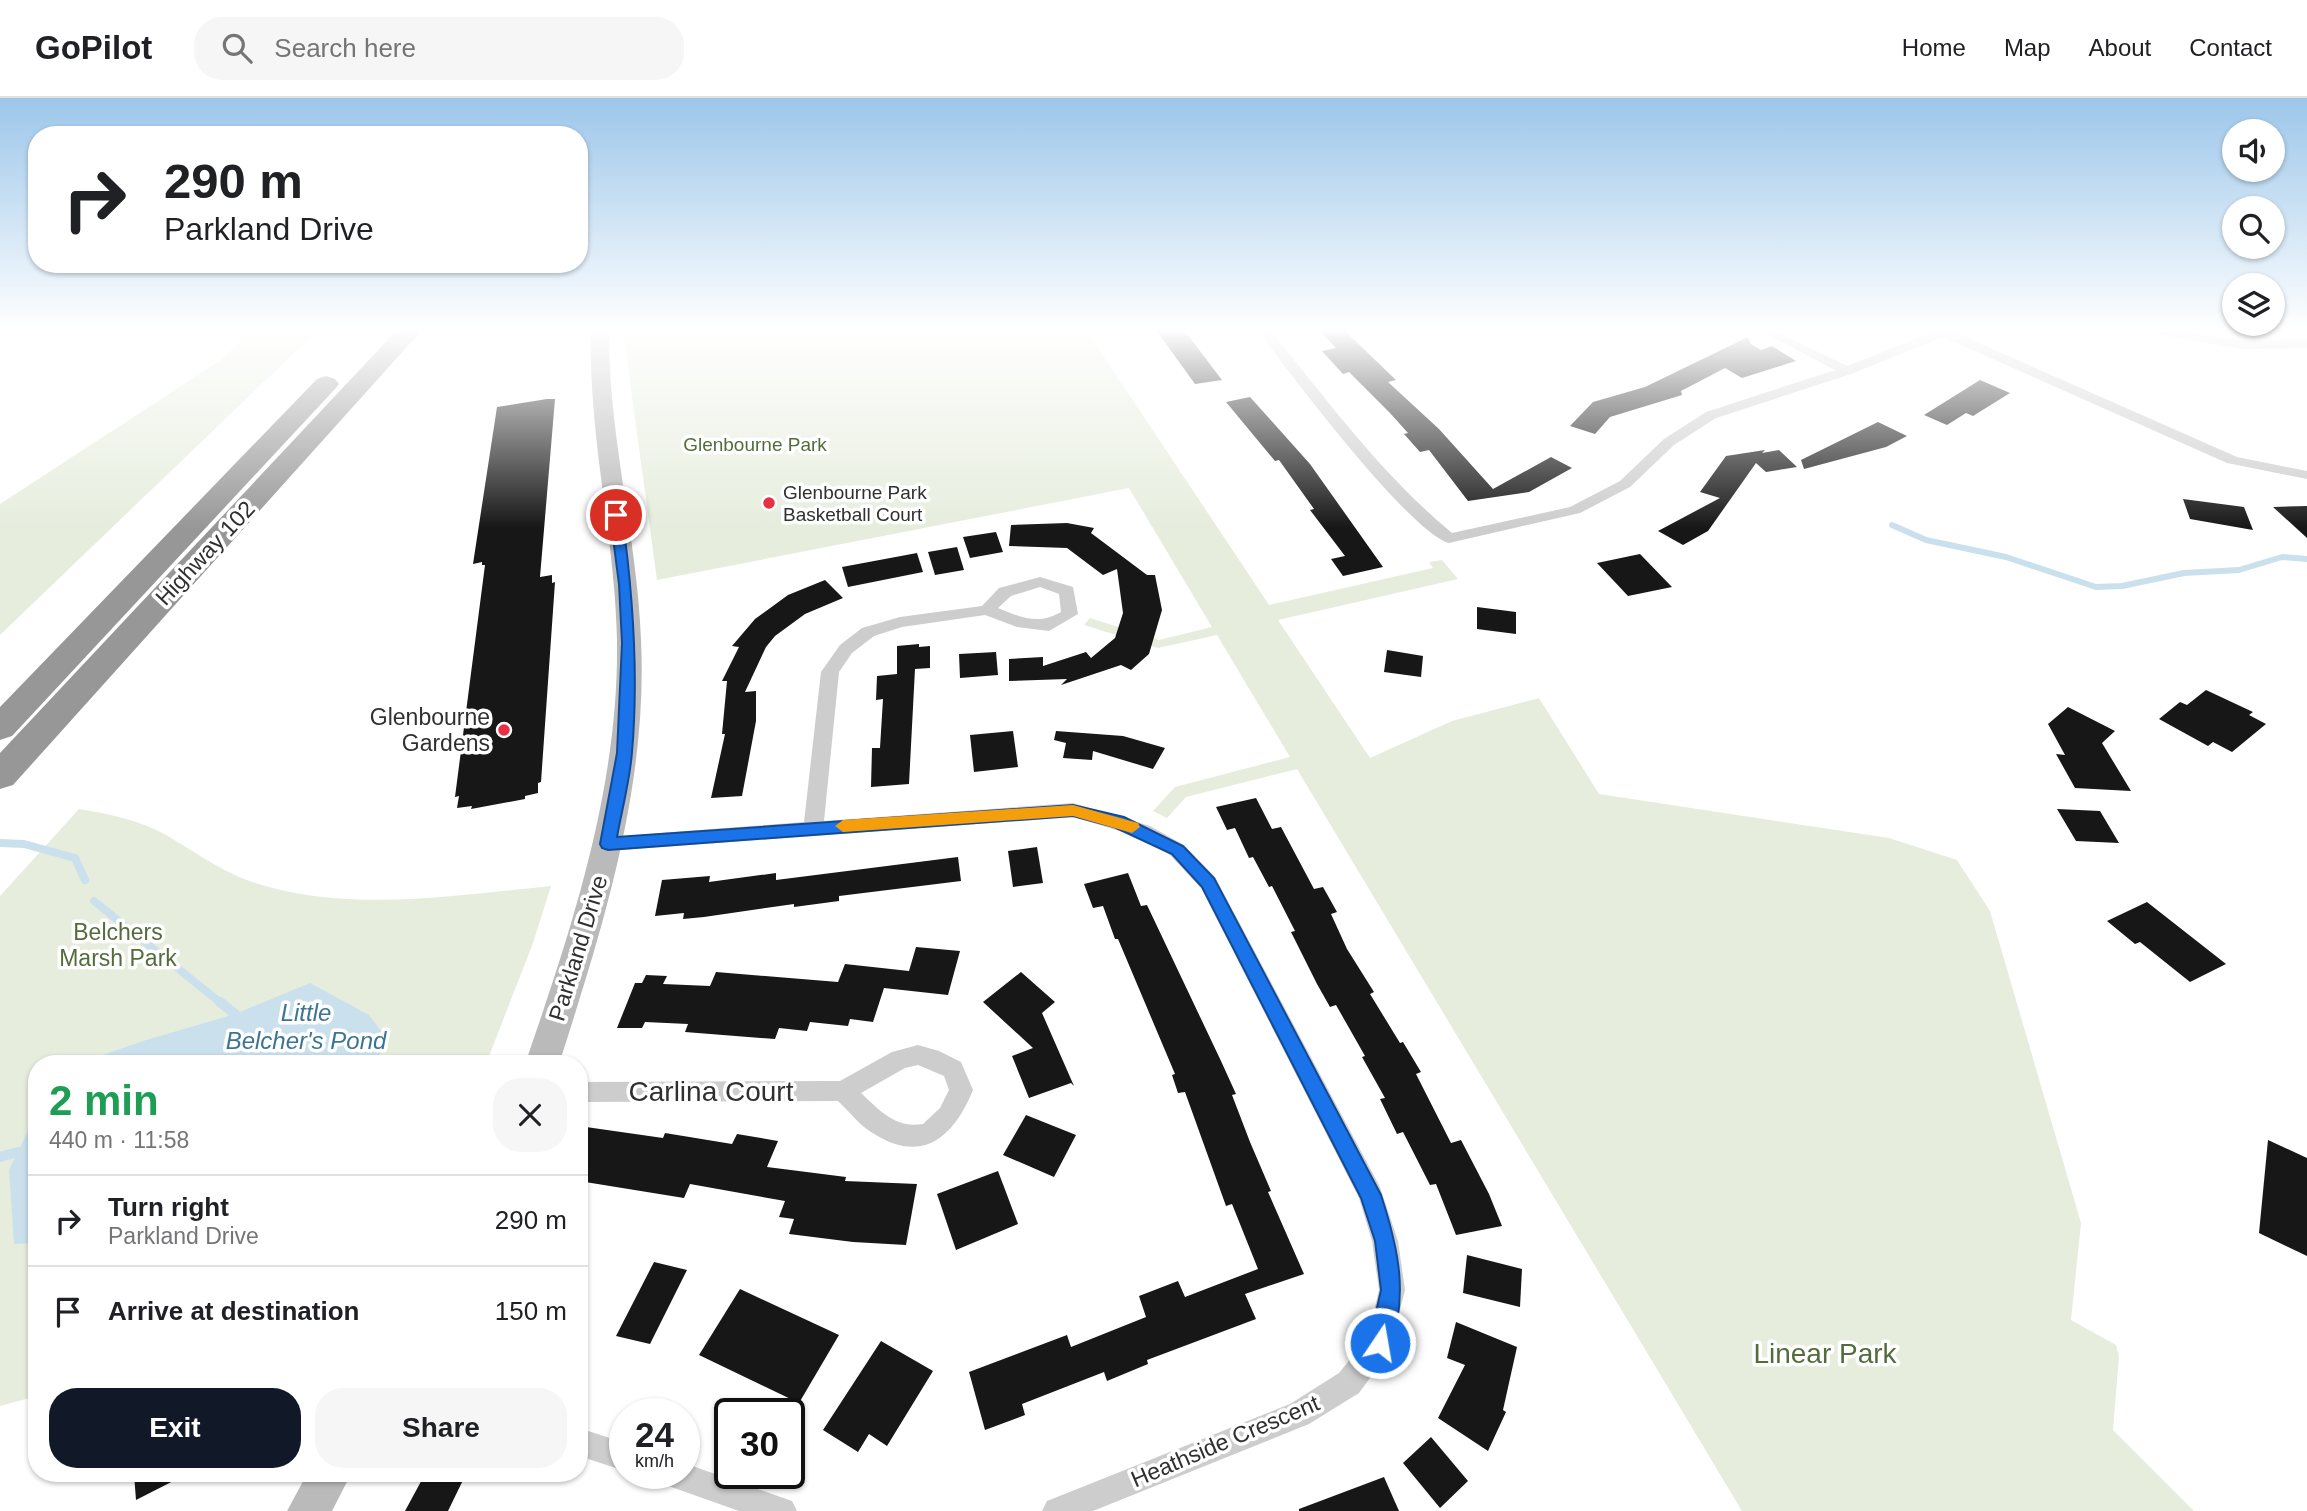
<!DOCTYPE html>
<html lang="en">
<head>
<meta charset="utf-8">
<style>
	:root { --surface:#fff; --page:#f6f6f6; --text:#202124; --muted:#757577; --line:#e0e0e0; --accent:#111827 }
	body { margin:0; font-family:Arial,sans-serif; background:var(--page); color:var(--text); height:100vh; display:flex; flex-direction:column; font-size:26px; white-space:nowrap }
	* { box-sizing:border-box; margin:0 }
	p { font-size:23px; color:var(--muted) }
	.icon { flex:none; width:38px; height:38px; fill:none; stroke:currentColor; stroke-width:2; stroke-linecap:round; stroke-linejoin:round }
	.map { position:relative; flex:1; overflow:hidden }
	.sheet { position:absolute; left:28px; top:957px; width:560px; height:427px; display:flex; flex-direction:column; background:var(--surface); border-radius:28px; box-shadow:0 2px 5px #0004 }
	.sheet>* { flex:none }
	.hud { position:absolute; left:28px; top:28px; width:560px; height:147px; border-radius:28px; box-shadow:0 2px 5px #0004; background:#fff; color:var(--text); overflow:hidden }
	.buttons { position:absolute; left:2222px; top:21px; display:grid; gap:14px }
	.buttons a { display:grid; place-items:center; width:63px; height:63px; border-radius:50%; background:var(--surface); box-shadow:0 2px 5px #0004; font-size:35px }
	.speed { position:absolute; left:609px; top:1300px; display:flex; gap:14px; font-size:35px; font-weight:700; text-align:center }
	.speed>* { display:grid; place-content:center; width:91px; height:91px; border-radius:50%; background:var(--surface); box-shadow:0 2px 5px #0004; line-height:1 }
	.speed small { font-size:18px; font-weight:400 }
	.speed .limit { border:4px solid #111; border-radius:10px; background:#fff; color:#111 }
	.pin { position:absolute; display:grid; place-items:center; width:60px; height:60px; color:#fff; margin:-30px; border:4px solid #fff; border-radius:50%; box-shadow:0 2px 7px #0007 }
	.me { position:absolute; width:77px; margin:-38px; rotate:12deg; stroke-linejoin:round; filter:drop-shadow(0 0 5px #0008) }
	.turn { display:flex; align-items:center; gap:24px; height:147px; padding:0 21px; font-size:32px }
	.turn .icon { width:91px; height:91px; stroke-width:2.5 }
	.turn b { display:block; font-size:49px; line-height:60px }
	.round { display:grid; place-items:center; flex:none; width:74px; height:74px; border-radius:28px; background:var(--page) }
	.summary { display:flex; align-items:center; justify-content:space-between; height:119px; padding:0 21px }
	h1 { font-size:42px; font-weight:800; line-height:52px; color:#1e9e55 }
	.cta { display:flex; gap:14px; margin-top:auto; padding:14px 21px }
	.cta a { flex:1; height:80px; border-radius:28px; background:var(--accent); color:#fff; font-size:28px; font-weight:800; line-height:80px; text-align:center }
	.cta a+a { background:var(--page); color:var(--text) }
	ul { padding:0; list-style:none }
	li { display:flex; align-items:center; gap:21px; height:91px; padding:0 21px; border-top:2px solid var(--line) }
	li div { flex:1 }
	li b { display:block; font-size:26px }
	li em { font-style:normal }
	header { display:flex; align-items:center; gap:42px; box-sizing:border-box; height:98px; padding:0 35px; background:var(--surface); border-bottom:2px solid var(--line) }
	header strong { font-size:33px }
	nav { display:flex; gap:38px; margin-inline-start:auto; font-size:24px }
	.search { width:490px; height:63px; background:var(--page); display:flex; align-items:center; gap:18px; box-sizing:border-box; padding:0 24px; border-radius:28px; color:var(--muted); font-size:26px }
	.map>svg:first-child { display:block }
</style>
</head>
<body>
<header>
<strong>GoPilot</strong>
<div class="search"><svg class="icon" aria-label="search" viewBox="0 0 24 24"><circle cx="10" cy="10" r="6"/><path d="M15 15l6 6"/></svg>Search here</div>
<nav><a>Home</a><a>Map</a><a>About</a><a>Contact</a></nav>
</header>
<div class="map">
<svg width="2307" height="1413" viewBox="0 0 2307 1413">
	<rect width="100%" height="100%" fill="#fff"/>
	<g fill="#e6eddd">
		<path d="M251,232H318L0,537V406L221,262Z"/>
		<path d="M623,232H1086L1269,507L1433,470L1429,464L1442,462L1458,481L1278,522L1370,660L1452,623L1539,600L1599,696L1889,740L1957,762L1990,813L2081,1125L2071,1222L2116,1247L2119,1258L2113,1332L2194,1413H1742L1297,671L1186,699L1167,720L1153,713L1175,689L1290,659L1217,537L1158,550L1084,527L1090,520L1159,542L1212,529L1129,390L657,482Z"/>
		<path d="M79,711C109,716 139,722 166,737C201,757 223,776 265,788C358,814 457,797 551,788L533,845L486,966H37V1298L0,1308V798Z"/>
	</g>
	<g fill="#cae0ed">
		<path d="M310,885L369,917L385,938L377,966H77L143,943L235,916Z"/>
		<path d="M37,1014V1145L14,1146L9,1072Z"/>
	</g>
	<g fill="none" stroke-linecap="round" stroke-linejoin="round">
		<path stroke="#cae0ed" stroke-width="6" d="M1892,427L1926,442L2006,459L2096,489L2122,488L2184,475L2239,472L2282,459L2307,461"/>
		<g stroke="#cae0ed" stroke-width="8">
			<path d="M0,745L24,746L75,760L85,782"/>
			<path d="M94,803L222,906"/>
		</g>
		<g stroke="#cae0ed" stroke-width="10">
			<path d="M220,904L235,916"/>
			<path d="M0,1059L18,1054"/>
		</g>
	</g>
	<g fill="#171717">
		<path d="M1156,232H1184L1222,282L1195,286Z"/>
		<path d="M1319,232H1344L1396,282L1388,284L1439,331L1493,391L1551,359L1572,370L1529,394L1468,403L1429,352L1420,354L1404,336L1408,335L1390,315L1349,274L1343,276L1322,253L1336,250Z"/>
		<path d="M1748,239L1751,246L1761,252L1772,248L1796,263L1742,280L1725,270L1681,293L1682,297L1610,319L1595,336L1570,328L1593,304L1645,289Z"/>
		<path d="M1980,282L2010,295L1973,318L1966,315L1947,327L1924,317Z"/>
		<path d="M1250,299L1310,366L1383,469L1343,478L1331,461L1345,458L1310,412L1314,411L1279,362L1275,363L1226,304Z"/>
		<path d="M547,301H555L540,479L552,477V485L555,484L541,684L538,685V695L525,698V701L471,711L472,708L457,710L459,698L455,699L485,467H482V464L473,466L497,309Z"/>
		<path d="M1878,324L1907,338L1886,349L1804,371L1801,362Z"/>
		<path d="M1765,352L1762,355L1779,352L1797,369L1766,374L1756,365L1708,433L1683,447L1658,433L1720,400L1700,394L1726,358Z"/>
		<path d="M2183,401L2244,409L2253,432L2190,421Z"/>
		<path d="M2307,408V440L2273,409Z"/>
		<path d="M1067,425L1094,430L1091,435L1147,477H1155L1162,512L1149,556L1131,572L1121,567L1061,587L1067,581L1009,583V561L1043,559V568L1086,554L1091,560L1115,540L1123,515L1117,471L1103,477L1067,450L1009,448L1011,427Z"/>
		<path d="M996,434L1003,454L970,460L963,439Z"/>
		<path d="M957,449L964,472L935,477L928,454Z"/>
		<path d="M917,455L923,474L848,489L842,469Z"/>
		<path d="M1640,456L1672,489L1628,498L1597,465Z"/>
		<path d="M825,482L843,500L805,516L775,538L766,549L745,594L756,593V623L742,698L711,700L725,636H722L727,583H722L739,549L732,548L755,521L788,497Z"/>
		<path d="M1477,509L1516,514V536L1477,531Z"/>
		<path d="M919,546V549L930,548V570L915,571L909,686L871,689L872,650H880L883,601L876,602L877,578L897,576V548Z"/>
		<path d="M1387,552L1423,558L1421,579L1384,574Z"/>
		<path d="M996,554L998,577L960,580L959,556Z"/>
		<path d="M2206,592L2253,614L2249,617L2266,626L2232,654L2213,644L2208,648L2159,621L2180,604L2187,607Z"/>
		<path d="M2068,609L2115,633L2102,645L2131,693L2075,690L2056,656L2065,657L2048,626Z"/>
		<path d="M1013,633L1018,669L974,674L970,637Z"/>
		<path d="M1056,633L1123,638L1165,650L1153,671L1093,653L1092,662L1063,660L1066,645L1054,642Z"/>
		<path d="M1256,700L1272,731L1281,729L1314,791L1323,789L1337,814L1331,816L1347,851L1374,894L1370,896L1400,945L1403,944L1421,974L1416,976L1451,1045L1461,1042L1489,1096L1502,1128L1456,1137L1436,1086L1430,1087L1403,1034L1397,1036L1380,1001L1385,1000L1362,959L1365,958L1336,907L1330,909L1317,886L1291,834L1295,833L1272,788L1269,789L1253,759L1249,760L1235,730L1227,732L1216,709Z"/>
		<path d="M2057,711L2100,713L2119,745L2076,743Z"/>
		<path d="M1037,749L1043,785L1013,789L1008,753Z"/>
		<path d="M958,759L961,783L839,798V803L794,809V806L704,819L683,821L684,815L655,818L662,782L710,778L709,784L776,775V782Z"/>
		<path d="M1128,775L1141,808L1147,807L1221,963L1236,996L1232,997L1250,1044L1271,1093L1268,1094L1304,1176L1245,1196L1256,1221L1147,1262L1148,1266L1107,1283L1104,1274L1022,1306L1025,1317L985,1332L969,1274L1067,1237L1071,1249L1146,1219L1139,1198L1178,1183L1185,1199L1258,1171L1232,1106L1226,1108L1185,994L1178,995L1172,977L1175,976L1118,841H1115L1103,808L1093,810L1084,786Z"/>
		<path d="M2147,804L2226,866L2190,884L2140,844L2135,846L2107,823Z"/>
		<path d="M916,849L960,853L948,897L884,890L873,924L850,921L848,928L810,924L807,933L779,930L775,941L685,934L688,926L645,924L642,930H617L635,885H642L646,877L667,878L663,886L710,888L716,874L838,884L845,866L909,873Z"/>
		<path d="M1021,874L1055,904L1042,915L1074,988L1071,985L1029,1000L1012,958L1033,950L983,904Z"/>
		<path d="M1026,1017L1076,1037L1054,1079L1003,1057Z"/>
		<path d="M579,1028L663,1040L665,1035L732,1046L737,1036L778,1043L767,1069L846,1079L845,1083L917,1086L906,1147L853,1144L789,1136L794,1121L779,1119L785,1103L690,1086L684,1100L579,1083Z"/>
		<path d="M2268,1042L2307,1060V1158L2259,1135Z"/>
		<path d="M998,1073L1018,1126L956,1152L937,1096Z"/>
		<path d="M1467,1157L1522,1171L1520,1209L1463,1195Z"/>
		<path d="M654,1164L687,1172L650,1246L616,1238Z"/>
		<path d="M740,1191L839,1237L799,1305L699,1257Z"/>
		<path d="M1456,1224L1517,1249L1503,1312L1506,1314L1488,1353L1438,1320L1465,1267L1447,1260Z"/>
		<path d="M881,1243L933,1273L887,1348L869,1336L858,1354L823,1332Z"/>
		<path d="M1431,1339L1468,1383L1440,1410L1403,1365Z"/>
		<path d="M134,1376H187L136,1402Z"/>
		<path d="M425,1376L465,1378L448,1413H405Z"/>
		<path d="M1384,1379L1399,1413H1299V1411Z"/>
	</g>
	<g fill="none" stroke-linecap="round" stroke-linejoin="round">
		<g fill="#cdcdcd" fill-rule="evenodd">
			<path d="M1258,232H1270C1328,303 1381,376 1452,435L1570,409L1620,383L1664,341L1706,314L1835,272L1759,232H1774L1847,268L1938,232H1955L1954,234L2237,359L2307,373V381L2227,365L1943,239L1851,276L1716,320L1674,347L1630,389L1580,415L1449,445C1410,435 1286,271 1258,232Z"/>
			<path d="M2150,232H2176L2243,243L2307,242V250L2243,251L2156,236Z"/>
			<path d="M1040,479L1073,489L1078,516L1049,533L1017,529L985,517L902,529L874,538L852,555L839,574L824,723L1073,705L1150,728L1184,747L1215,779L1380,1089L1398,1143L1405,1192L1389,1254L1359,1295L1309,1326L1093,1413H1042L1047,1403L1290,1306L1339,1275L1368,1239L1379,1192L1372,1143L1359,1100L1201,790L1170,757L1136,738L1073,719L608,753L601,751L598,746L601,741L608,739L804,724L821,574L840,547L862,530L900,519L982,508L999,490ZM1040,489L1059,496L1061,514C1038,527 1022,520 998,510L1011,498Z"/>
			<path d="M918,947L939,953L961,964L973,992C953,1041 921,1067 871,1034C858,1026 849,1013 838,1003L579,1004V984L840,983L892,954ZM918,967L944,978L949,992L940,1010L923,1026C896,1031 879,1012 861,995L905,970Z"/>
			<path d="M579,1330L625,1345V1373L579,1358Z"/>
			<path d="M684,1365L792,1403L797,1413H739L663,1386L659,1376H684Z"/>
		</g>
		<g fill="#bababa" fill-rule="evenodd">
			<path d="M591,232H609C608,337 637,438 641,542C648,688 603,829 559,966H525C572,830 619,689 617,543C615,438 588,339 591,232Z"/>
			<path d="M307,1376H351L332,1413H287Z"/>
		</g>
		<g fill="#979797" fill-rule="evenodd">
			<path d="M397,232H422L13,687L0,691V655Z"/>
			<path d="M326,278L335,281L339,286L335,291L12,638L0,642V609L317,281Z"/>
		</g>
	</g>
	<linearGradient id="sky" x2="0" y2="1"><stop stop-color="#9cc6ea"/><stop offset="0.54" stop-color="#fff"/><stop offset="1" stop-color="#fff" stop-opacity="0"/></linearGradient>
	<rect width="2307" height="430" fill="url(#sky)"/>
	<path fill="#1a73e8" stroke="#114b97" stroke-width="2" d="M616,413L622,417C633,496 639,574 632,654C630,682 622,711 617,739L1073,707L1124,719L1183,748L1214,780L1381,1097C1398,1149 1410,1200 1388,1253L1380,1256L1372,1253L1369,1245L1381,1192L1375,1143L1361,1100L1202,789L1172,756L1114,729L1073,718L608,752L602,750L600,746L617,655L622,545L619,486L610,417Z"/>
	<path fill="#f59e0b" d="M1073,707L1138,725L1140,729L1132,735L1073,718L843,734L835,728L843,722Z"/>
	<g fill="#e73145" stroke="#fff" stroke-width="2.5">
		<circle cx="769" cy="405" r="7"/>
		<circle cx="504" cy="632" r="7"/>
	</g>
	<g text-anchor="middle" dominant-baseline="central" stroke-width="7" stroke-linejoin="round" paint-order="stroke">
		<g font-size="19" fill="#546c3c" stroke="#fff">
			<text x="755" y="346">Glenbourne Park</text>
		</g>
		<g font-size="19" fill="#303030" stroke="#fff" text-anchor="start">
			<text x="783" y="394">Glenbourne Park<tspan x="783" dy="22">Basketball Court</tspan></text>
		</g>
		<g font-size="23" fill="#303030" stroke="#fff">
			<text transform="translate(205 455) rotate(-47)">Highway 102</text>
			<text transform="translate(578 850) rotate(-73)">Parkland Drive</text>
			<text transform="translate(1225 1343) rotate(-23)">Heathside Crescent</text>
		</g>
		<g font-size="23" fill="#303030" stroke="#fff" text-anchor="end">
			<text x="490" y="619">Glenbourne<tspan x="490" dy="26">Gardens</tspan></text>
		</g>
		<g font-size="23" fill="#546c3c" stroke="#fff">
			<text x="118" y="834">Belchers<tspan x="118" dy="26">Marsh Park</tspan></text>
		</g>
		<g font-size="24" font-style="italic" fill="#3c7593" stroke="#fff">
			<text x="306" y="914">Little<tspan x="306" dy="28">Belcher's Pond</tspan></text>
		</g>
		<g font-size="28" fill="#303030" stroke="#fff">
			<text x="711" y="993">Carlina Court</text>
		</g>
		<g font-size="28" fill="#546c3c" stroke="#fff">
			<text x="1825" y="1255">Linear Park</text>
		</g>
	</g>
</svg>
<div class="buttons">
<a><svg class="icon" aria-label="sound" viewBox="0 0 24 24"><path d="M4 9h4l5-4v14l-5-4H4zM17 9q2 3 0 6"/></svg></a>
<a><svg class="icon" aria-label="search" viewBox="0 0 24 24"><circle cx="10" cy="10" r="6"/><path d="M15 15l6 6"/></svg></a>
<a><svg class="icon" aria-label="layers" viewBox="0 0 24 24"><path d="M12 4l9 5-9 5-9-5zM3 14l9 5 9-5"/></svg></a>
</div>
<div class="speed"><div>24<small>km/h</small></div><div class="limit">30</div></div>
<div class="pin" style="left:616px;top:417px;background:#d93025"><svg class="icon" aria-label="arrive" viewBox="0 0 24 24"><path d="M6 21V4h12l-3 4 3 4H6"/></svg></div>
<svg class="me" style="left:1380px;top:1245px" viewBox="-20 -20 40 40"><circle r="17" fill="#1a73e8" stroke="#fff" stroke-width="3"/><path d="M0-11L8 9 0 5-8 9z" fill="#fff"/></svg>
<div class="hud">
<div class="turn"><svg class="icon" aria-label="right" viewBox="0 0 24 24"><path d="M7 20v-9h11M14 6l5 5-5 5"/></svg><div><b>290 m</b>Parkland Drive</div></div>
</div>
<section class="sheet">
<div class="summary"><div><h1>2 min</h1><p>440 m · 11:58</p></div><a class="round"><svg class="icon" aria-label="close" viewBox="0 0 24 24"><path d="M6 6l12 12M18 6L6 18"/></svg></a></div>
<ul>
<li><svg class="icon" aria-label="right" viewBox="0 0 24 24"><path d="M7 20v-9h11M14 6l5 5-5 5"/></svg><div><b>Turn right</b><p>Parkland Drive</p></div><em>290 m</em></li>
<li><svg class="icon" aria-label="arrive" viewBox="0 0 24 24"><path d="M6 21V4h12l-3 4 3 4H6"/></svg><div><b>Arrive at destination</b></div><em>150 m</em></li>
</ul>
<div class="cta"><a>Exit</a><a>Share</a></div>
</section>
</div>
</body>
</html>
